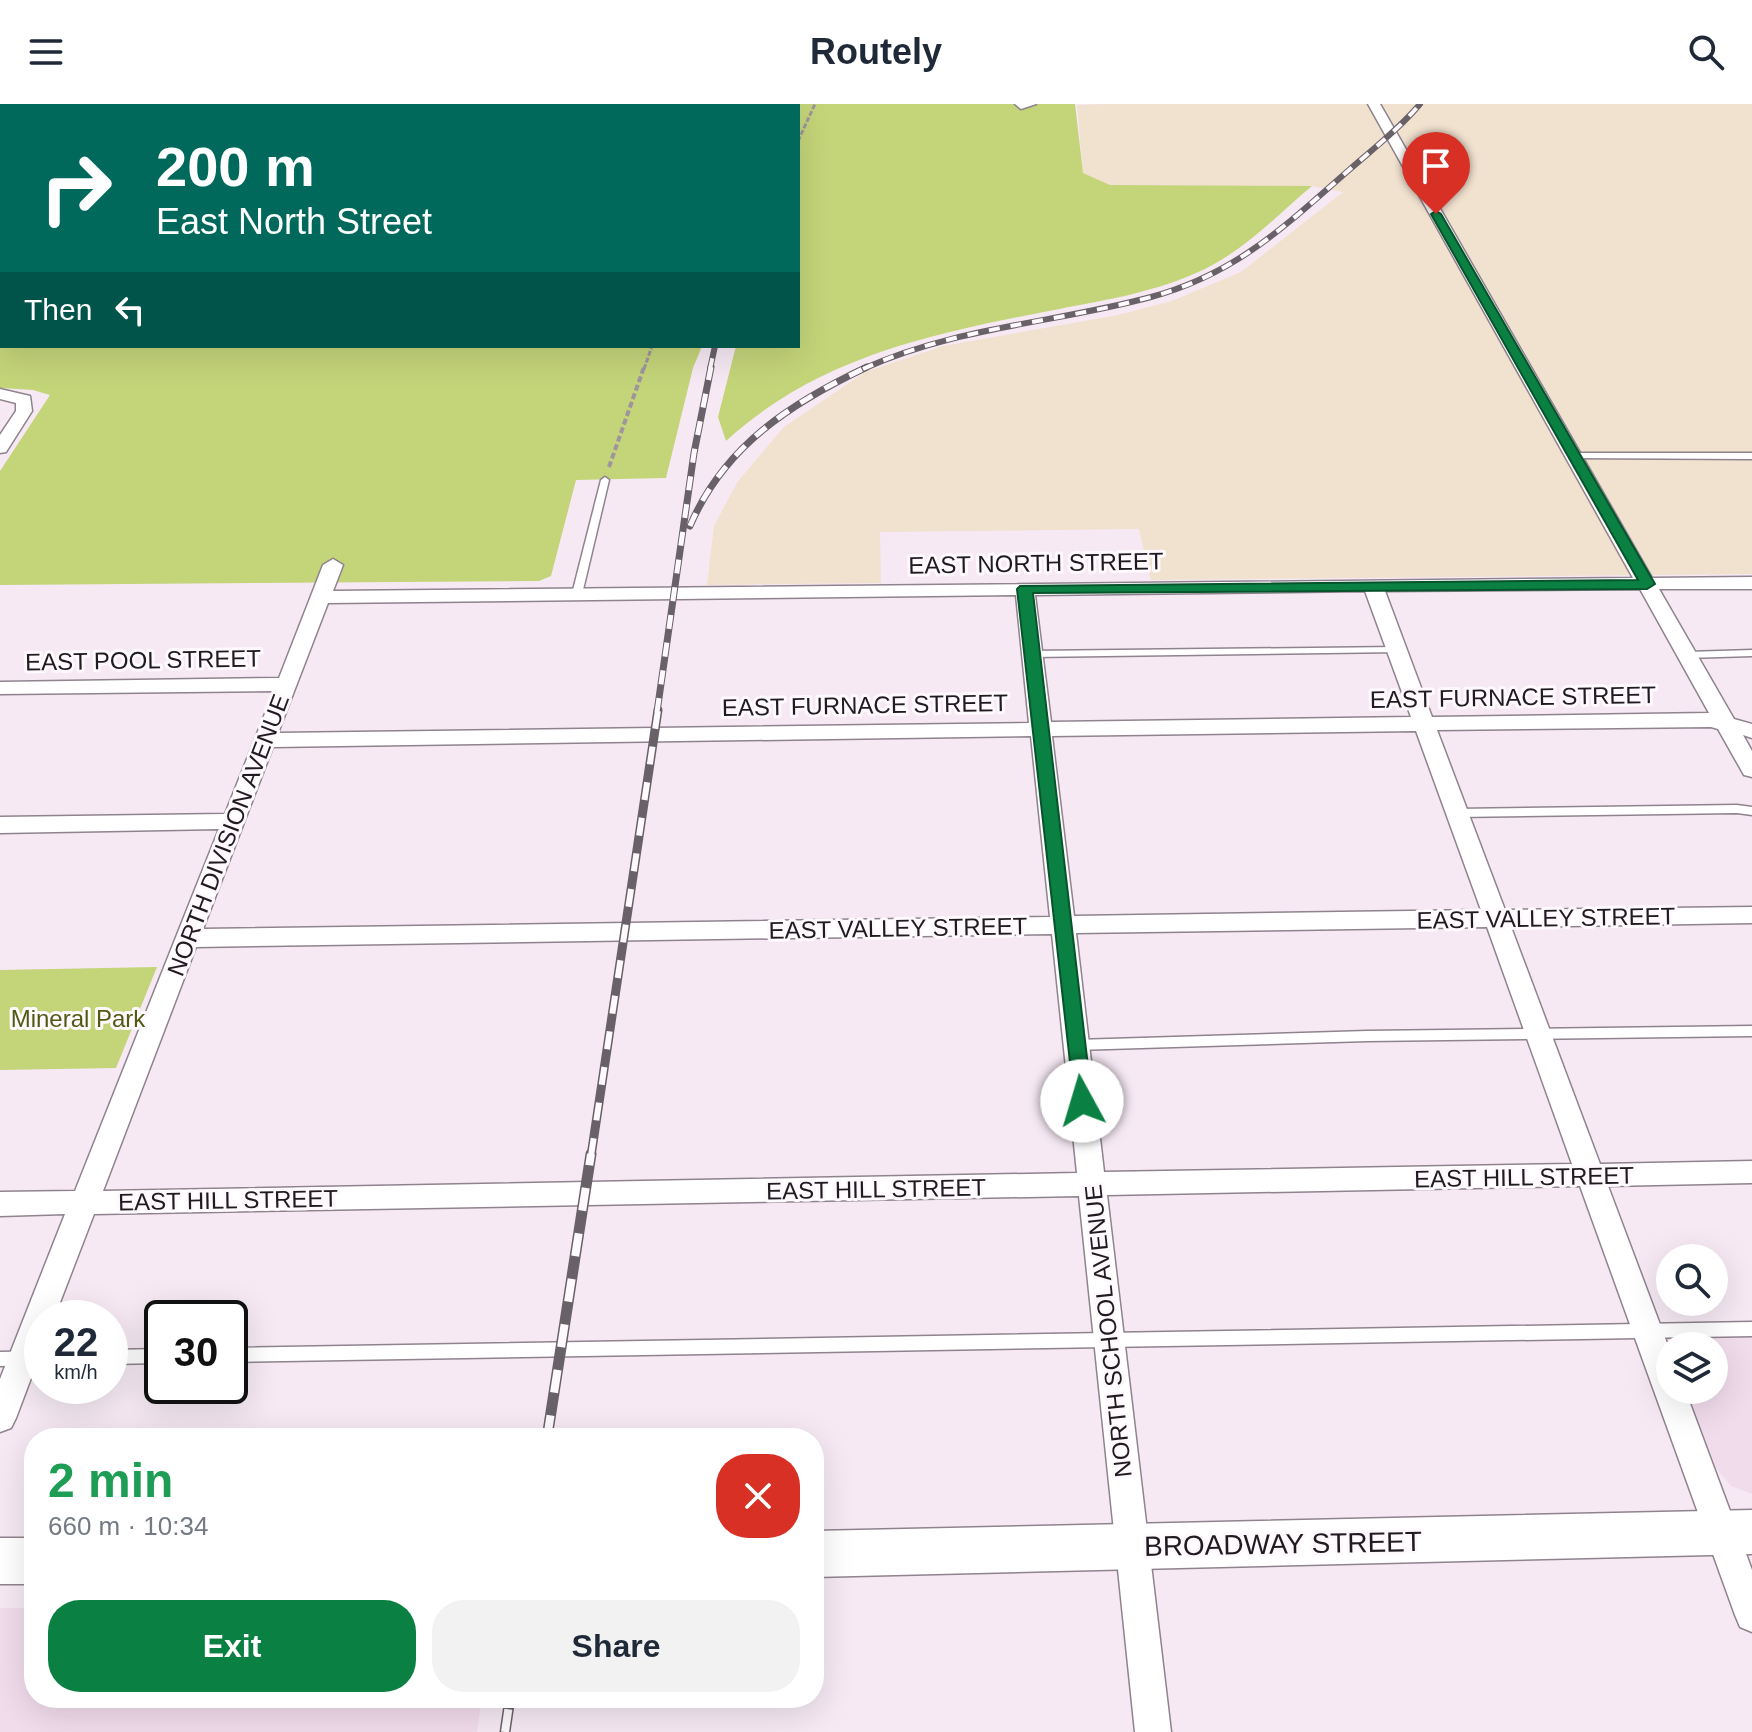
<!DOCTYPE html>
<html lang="en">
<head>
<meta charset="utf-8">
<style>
	:root { --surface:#fff; --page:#f2f2f3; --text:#1f2937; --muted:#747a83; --accent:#0b8043 }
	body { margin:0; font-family:Arial,sans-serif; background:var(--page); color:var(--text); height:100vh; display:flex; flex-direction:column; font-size:30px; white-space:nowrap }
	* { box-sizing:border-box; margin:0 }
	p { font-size:26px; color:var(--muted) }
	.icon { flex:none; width:44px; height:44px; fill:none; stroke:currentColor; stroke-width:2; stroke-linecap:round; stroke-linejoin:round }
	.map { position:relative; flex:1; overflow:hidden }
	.side { position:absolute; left:24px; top:1324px; width:800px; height:280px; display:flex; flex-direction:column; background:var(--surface); border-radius:32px; box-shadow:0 8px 32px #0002 }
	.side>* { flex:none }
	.banner { position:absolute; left:0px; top:0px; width:800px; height:244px; box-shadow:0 8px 32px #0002; background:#00695c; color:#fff; overflow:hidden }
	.fabs { position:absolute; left:1656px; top:1140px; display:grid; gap:16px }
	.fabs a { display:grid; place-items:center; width:72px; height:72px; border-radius:50%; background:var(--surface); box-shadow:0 8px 32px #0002; font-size:40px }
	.speed { position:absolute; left:24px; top:1196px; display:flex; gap:16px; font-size:40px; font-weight:700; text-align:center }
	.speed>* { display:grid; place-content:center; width:104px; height:104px; border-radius:50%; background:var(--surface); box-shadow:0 8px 32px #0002; line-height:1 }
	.speed small { font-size:20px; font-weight:400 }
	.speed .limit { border:4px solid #111; border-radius:12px; background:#fff; color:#111 }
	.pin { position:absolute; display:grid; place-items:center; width:68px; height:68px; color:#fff; margin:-82px -34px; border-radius:50% 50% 50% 0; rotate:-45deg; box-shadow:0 0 8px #0007 }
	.pin .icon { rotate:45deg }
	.me { position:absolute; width:88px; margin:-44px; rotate:354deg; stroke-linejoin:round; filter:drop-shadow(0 0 6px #0008) }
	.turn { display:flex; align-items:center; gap:28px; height:168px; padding:0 24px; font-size:36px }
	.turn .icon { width:104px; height:104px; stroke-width:2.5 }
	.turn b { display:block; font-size:56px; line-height:68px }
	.then { display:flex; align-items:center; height:76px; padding:0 24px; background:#0003; gap:16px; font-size:30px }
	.round { display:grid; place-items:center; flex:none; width:84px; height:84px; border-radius:32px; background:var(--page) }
	.summary { display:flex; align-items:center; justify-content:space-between; height:136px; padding:0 24px }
	h1 { font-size:48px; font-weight:800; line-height:60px; color:#1e9e55 }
	.button { display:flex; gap:16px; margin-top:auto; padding:16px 24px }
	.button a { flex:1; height:92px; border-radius:32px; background:var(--accent); color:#fff; font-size:32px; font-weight:800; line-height:92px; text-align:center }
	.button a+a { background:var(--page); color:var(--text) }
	header { display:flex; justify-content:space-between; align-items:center; height:104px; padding:0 24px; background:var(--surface); font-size:36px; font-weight:800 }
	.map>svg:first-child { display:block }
</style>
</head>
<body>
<header><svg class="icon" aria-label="menu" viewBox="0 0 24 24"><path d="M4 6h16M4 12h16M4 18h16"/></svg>Routely<svg class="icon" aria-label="search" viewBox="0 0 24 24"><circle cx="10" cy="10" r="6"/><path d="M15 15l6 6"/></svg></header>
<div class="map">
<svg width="1752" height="1628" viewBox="0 0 1752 1628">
	<rect width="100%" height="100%" fill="#f6e9f4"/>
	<g fill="#f1dceb">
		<path d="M1752,1233V1390L1731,1382L1714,1362L1686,1286H1714V1242H1670L1667,1235Z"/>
		<path d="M0,1504H34V1594H482L477,1628H0Z"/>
	</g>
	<path fill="#f1e1cf" d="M1106,0H1752V470L1151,476L1139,425L880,428L881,479L707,481L714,422L738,377L784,323L865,268L943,242L1118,211L1172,197L1241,168L1343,88L1312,82L1110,81L1083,69L1077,1Z"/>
	<g fill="#c4d479">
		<path d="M0,0H1075L1083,69L1110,81L1312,82C1275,113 1241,150 1196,169C1149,190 1099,197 1049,207C931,230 818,253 726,337L718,313L736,242H798V2H2L0,84Z"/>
		<path d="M0,151L2,242H702L693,264L666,374L576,376L551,472L539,477L0,481V367L50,291L33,286L0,284Z"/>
		<path d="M157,863L116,964L0,966V866Z"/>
	</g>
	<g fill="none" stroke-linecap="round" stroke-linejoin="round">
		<g stroke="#8f838e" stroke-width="3">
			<g id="lane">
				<path d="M1572,349H1752V355L1569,354V350Z"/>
				<path d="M605,373L609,376L582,490L577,493L574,492L572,490L601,376Z"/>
				<path d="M1397,543L1401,544V548L1032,553L1027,550L1032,547Z"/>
				<path d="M1752,546V552L1687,554L1682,551L1687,548Z"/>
				<path d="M1737,701L1752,703V711L1737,709L1457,713L1451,709L1457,705Z"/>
				<path d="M1752,922V932L1367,937L1076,946L1071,944L1070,941L1071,938L1076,936L1367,927Z"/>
				<path d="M1752,1218V1232L230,1258V1244Z"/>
				<path d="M162,1245V1259L110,1260V1246Z"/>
				<path d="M42,1247V1261L0,1262V1248Z"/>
			</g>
		</g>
		<g stroke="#8f838e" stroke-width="3">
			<g id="street">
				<path d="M1015,0H1036L1021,5Z"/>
				<path d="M1368,0H1380L1652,474L1752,473V485H1659L1734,615L1752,620V634L1743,631L1752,647V673L1744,671L1718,625L1711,623L1437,626L1505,806L1752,803V819L1511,823L1600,1060L1752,1057V1079L1608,1082L1670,1247V1286H1685L1752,1466V1528L1740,1523L1735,1511L1580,1082L1107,1091L1171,1628H1135L1079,1092L94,1110L54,1214H42V1245L16,1314L11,1324L0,1328V1275L65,1110L0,1112V1088L75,1087L219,725L0,729V713L225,710L274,587L0,590V578L279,574L323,461L333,455L343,461L333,487L1633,474ZM1640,485L1709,609L1432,613L1385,487ZM1365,487L1411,613L1051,618L1035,491ZM1016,491L1029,619L278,629L328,499ZM1416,627L1481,806L1074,812L1052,632ZM1031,632L1050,813L203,825L273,643ZM1487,823L1572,1060L1104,1068L1076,829ZM1052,830L1077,1069L103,1087L196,843Z"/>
				<path d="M0,285L30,292L32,307L6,348L0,349V331L16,307V299L0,295Z"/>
			</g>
		</g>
		<g stroke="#8f838e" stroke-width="3">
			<g id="secondary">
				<path d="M1752,1406V1450L814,1473V1427Z"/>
				<rect x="0" y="1434" width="34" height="46"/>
			</g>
		</g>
		<g stroke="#9e959d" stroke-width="3" stroke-dasharray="5 2" stroke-linecap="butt">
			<path d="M798,37L815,0"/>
			<path d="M644,265L652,242"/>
		</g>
		<path stroke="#9e959d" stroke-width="4" stroke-dasharray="6 3" stroke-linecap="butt" d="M609,363L644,263"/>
		<use href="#lane" fill="#fff" fill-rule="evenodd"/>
		<use href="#street" fill="#fff" fill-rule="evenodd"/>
		<use href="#secondary" fill="#fff" fill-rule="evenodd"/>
		<g stroke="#696168" stroke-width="6">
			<g id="rail-far3">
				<path d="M710,265L715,242"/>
				<path d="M863,265C955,223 1055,219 1151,193C1236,170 1285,122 1349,66C1373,45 1399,25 1420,0"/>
			</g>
		</g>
		<g stroke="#696168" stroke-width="7">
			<g id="rail-far2">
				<path d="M690,422C724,342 791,299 867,263"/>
				<path d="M657,608L694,349L711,263"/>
			</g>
		</g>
		<g stroke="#696168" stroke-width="9">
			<path id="rail-far1" d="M591,1052L658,606"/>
		</g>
		<g stroke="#696168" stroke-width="11">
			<g id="rail">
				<path d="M547,1334L591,1050"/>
				<path d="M505,1628L510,1594"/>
			</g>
		</g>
		<use href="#rail-far3" stroke="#fef9fd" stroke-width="4" stroke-dasharray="11" stroke-linecap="butt"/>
		<use href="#rail-far2" stroke="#fef9fd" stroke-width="5" stroke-dasharray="14" stroke-linecap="butt"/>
		<use href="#rail-far1" stroke="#fef9fd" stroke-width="6" stroke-dasharray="18" stroke-linecap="butt"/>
		<use href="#rail" stroke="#fef9fd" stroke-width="8" stroke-dasharray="23" stroke-linecap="butt"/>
	</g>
	<path fill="#0b8043" stroke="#07532c" stroke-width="2" d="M1436,107L1441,110L1655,480L1647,485L1033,489L1092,997L1090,1003H1075L1017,485L1020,482L1638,476L1431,110Z"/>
	<g text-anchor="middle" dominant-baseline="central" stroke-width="6" stroke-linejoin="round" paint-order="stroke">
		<g font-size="24" fill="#201b20" stroke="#fef9fd">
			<text transform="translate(1036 459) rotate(-1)">EAST NORTH STREET</text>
			<text transform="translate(143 556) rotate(-1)">EAST POOL STREET</text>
			<text transform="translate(1513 593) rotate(-1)">EAST FURNACE STREET</text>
			<text transform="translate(865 601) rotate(-1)">EAST FURNACE STREET</text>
			<text transform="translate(228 731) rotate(-69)">NORTH DIVISION AVENUE</text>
			<text transform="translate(1546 814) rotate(-1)">EAST VALLEY STREET</text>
			<text transform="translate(898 824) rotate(-1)">EAST VALLEY STREET</text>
			<text transform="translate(1524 1073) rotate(-1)">EAST HILL STREET</text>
			<text transform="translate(876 1085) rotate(-1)">EAST HILL STREET</text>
			<text transform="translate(228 1096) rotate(-1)">EAST HILL STREET</text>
			<text transform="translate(1108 1227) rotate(-96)">NORTH SCHOOL AVENUE</text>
		</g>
		<g font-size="24" fill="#515a13" stroke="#fef9fd">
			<text x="78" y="914">Mineral Park</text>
		</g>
		<g font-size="28" fill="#201b20" stroke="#fef9fd">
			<text transform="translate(1283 1440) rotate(-1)">BROADWAY STREET</text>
		</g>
	</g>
</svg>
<div class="fabs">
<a><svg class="icon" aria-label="search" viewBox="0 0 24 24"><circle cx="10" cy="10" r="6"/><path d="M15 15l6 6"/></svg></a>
<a><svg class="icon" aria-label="layers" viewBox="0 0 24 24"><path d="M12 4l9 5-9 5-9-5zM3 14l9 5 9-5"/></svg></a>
</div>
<div class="speed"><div>22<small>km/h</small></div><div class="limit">30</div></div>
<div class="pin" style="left:1436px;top:110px;background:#d93025"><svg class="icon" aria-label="arrive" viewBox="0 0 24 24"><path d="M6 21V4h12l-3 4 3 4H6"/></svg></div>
<svg class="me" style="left:1082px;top:997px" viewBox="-20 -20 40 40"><circle r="19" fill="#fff"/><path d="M0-13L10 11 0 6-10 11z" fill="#0b8043"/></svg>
<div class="banner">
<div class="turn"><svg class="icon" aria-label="right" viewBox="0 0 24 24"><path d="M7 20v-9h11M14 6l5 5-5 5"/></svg><div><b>200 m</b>East North Street</div></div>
<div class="then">Then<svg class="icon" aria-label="left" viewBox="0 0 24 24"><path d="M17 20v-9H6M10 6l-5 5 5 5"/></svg></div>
</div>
<section class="side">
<div class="summary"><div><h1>2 min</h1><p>660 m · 10:34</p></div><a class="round" style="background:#d93025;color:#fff"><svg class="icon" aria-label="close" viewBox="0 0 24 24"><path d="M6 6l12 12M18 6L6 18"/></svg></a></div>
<div class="button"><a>Exit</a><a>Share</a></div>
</section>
</div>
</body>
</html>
